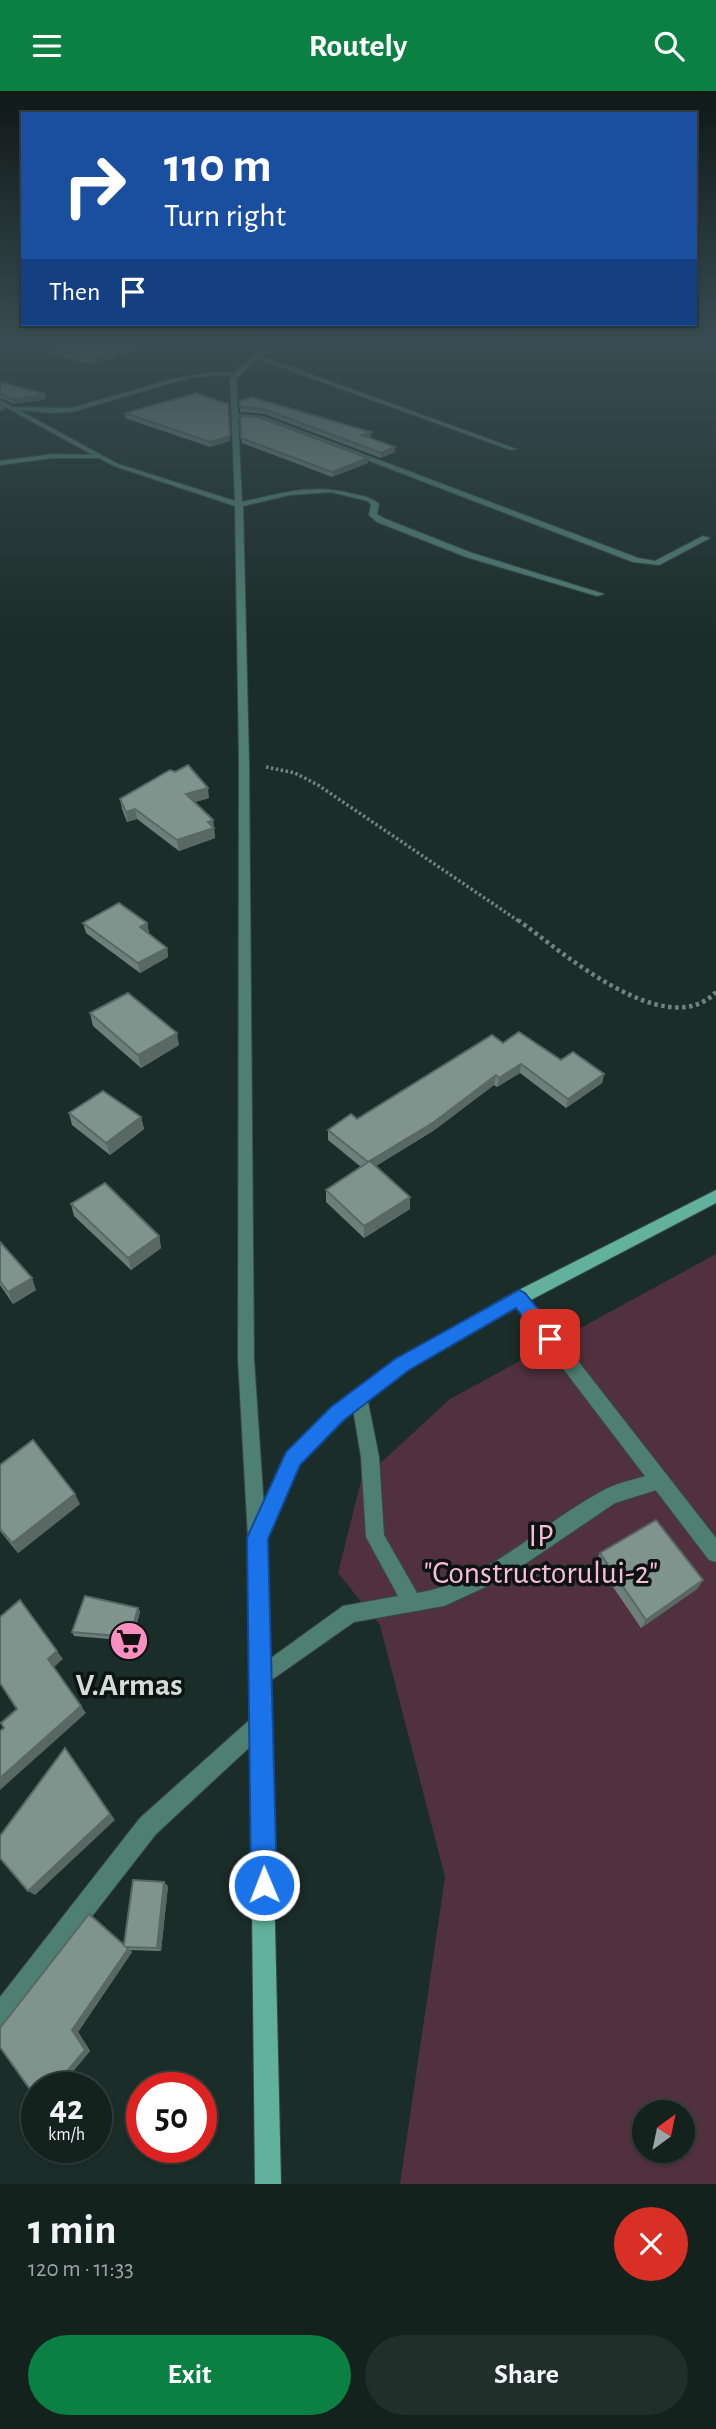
<!DOCTYPE html>
<html lang="en">
<head>
<meta charset="utf-8">
<style>
	:root { --surface:#14221e; --page:#212f2b; --text:#f1f3f6; --muted:#9da4a4; --line:#333f3c; --accent:#0b8043 }
	body { margin:0; font-family:"Alegreya Sans",sans-serif; background:var(--page); color:var(--text); height:100vh; display:flex; flex-direction:column; font-size:26px; white-space:nowrap }
	* { box-sizing:border-box; margin:0 }
	p { font-size:23px; color:var(--muted) }
	.icon { flex:none; width:38px; height:38px; fill:none; stroke:currentColor; stroke-width:2; stroke-linecap:round; stroke-linejoin:round }
	.map { position:relative; height:2093px; overflow:hidden }
	.details { display:flex; flex-direction:column; background:var(--surface); flex:1 }
	.details>* { flex:none }
	.top-card { position:absolute; left:21px; top:21px; width:676px; height:214px; border-radius:0px; box-shadow:0 2px 5px #0004,0 0 0 2px var(--line); background:#1a4fa0; color:#fff; overflow:hidden }
	.needle { width:46px; rotate:33deg }
	.buttons { position:absolute; left:632px; top:2009px; display:grid; gap:14px }
	.buttons a { display:grid; place-items:center; width:63px; height:63px; border-radius:50%; background:var(--surface); box-shadow:0 2px 5px #0004,0 0 0 2px var(--line); font-size:35px }
	.speed { position:absolute; left:21px; top:1981px; display:flex; gap:14px; font-size:35px; font-weight:700; text-align:center }
	.speed>* { display:grid; place-content:center; width:91px; height:91px; border-radius:50%; background:var(--surface); box-shadow:0 2px 5px #0004,0 0 0 2px var(--line); line-height:1 }
	.speed small { font-size:18px; font-weight:400 }
	.speed .limit { border:10px solid #d22; background:#fff; color:#111 }
	.pin { position:absolute; display:grid; place-items:center; width:60px; height:60px; color:#fff; margin:-30px; border-radius:14px; box-shadow:0 4px 10px #0006 }
	.me { position:absolute; width:77px; margin:-38px; rotate:359deg; stroke-linejoin:round; filter:drop-shadow(0 0 5px #0008) }
	.turn { display:flex; align-items:center; gap:24px; height:147px; padding:0 28px; font-size:32px }
	.turn .icon { width:91px; height:91px; stroke-width:2.5 }
	.turn b { display:block; font-size:49px; line-height:60px }
	.then { display:flex; align-items:center; height:66px; padding:0 28px; background:#0003; gap:14px; font-size:26px }
	.round { display:grid; place-items:center; flex:none; width:74px; height:74px; border-radius:37px; background:var(--page) }
	.summary { display:flex; align-items:center; justify-content:space-between; height:119px; padding:0 28px }
	h1 { font-size:42px; font-weight:700; line-height:52px }
	.cta { display:flex; gap:14px; margin-top:auto; padding:14px 28px }
	.cta a { flex:1; height:80px; border-radius:42px; background:var(--accent); color:#fff; font-size:28px; font-weight:700; line-height:80px; text-align:center }
	.cta a+a { background:var(--page); color:var(--text) }
	header { display:flex; justify-content:space-between; align-items:center; height:91px; padding:0 28px; background:var(--accent); color:#fff; font-size:32px; font-weight:700 }
	.map>svg:first-child { display:block }
</style>
</head>
<body>
<header><svg class="icon" aria-label="menu" viewBox="0 0 24 24"><path d="M4 6h16M4 12h16M4 18h16"/></svg>Routely<svg class="icon" aria-label="search" viewBox="0 0 24 24"><circle cx="10" cy="10" r="6"/><path d="M15 15l6 6"/></svg></header>
<div class="map">
<svg width="716" height="2093" viewBox="0 0 716 2093">
	<rect width="100%" height="100%" fill="#1b2d28"/>
	<path fill="#51313e" fill-rule="evenodd" d="M716,1163V2093H400L445,1786L380,1534L338,1482L361,1390L450,1308ZM644,2021H682V2060H644Z"/>
	<g fill="none" stroke-linecap="round" stroke-linejoin="round">
		<g stroke="#384944" stroke-width="2">
			<g id="lane">
				<path d="M216,281L240,283L194,286L175,291L72,321L50,322L9,318L12,316L72,317L172,288Z"/>
				<path d="M359,1298L365,1301L367,1306L379,1366L384,1444L417,1502C489,1490 541,1432 604,1399C620,1390 642,1387 660,1381L666,1384L669,1390L666,1396L615,1412L503,1488L444,1515L354,1531L260,1597L253,1594L250,1587L253,1580L343,1515L398,1505L366,1446L361,1366L351,1306L353,1301Z"/>
			</g>
		</g>
		<g stroke="#384944" stroke-width="2">
			<g id="street">
				<path d="M270,253H276L261,265L516,358L511,359L258,268L236,288L238,323L263,325L638,467L655,470L703,445L710,447L659,474L633,471L260,328L238,327L242,411C282,402 313,392 353,403C363,405 371,406 379,413L377,423L383,427L472,462L604,503L597,505L466,466L377,431L369,424L371,414L368,410L331,401L290,404L243,415L249,671L254,1268L266,1447L263,1453L257,1456L251,1453L248,1447L238,1268L239,671L235,415L114,375L99,367H53L0,374V370L53,363L93,364L0,313V309L118,373L235,410L230,288L238,278Z"/>
				<path d="M519,1200L525,1202L716,1447V1471L709,1469L513,1212L511,1207L513,1202Z"/>
				<path d="M261,1622L268,1625L271,1632L268,1639L156,1743L8,1933L0,1937V1906L140,1727L254,1625Z"/>
			</g>
		</g>
		<g stroke="#384944" stroke-width="2">
			<path id="secondary" d="M716,1099V1112L525,1212L408,1279L343,1329L299,1374L266,1447L281,2093H255L248,1447L287,1362L331,1317L396,1269L513,1202Z"/>
		</g>
		<path stroke="#74827e" stroke-width="3.5" stroke-dasharray="2.5 2.5" stroke-linecap="butt" d="M266,676L295,682L318,694L520,831"/>
		<path stroke="#74827e" stroke-width="4.5" stroke-dasharray="3.5 3.5" stroke-linecap="butt" d="M518,829C561,860 666,953 716,901"/>
		<use href="#lane" fill="#4f7f72" fill-rule="evenodd"/>
		<use href="#street" fill="#4f7f72" fill-rule="evenodd"/>
		<use href="#secondary" fill="#61b19c" fill-rule="evenodd"/>
	</g>
	<g fill="#6e7f7a">
		<path d="M17,253H148V255L92,274Z"/>
		<path d="M0,291L45,303L46,308L14,313L0,307Z"/>
		<path d="M240,310L371,341V346H369L395,356V361L381,367L264,323L240,321Z"/>
		<path d="M125,322L230,350L210,356L125,327Z"/>
		<path d="M240,325L368,372L332,386L242,352Z"/>
		<path d="M209,707L195,711L213,729L215,747L179,760L137,728L127,731L122,718L120,708Z"/>
		<path d="M83,832H147L149,842H148L167,857L168,866L140,882L86,842Z"/>
		<path d="M90,922L179,954L141,977L93,935Z"/>
		<path d="M503,952L561,969L604,983L602,992L566,1017L520,982L497,996L494,994L433,1040L376,1075L410,1118L364,1147L326,1111V1099L361,1076L328,1049V1039L357,1028Z"/>
		<path d="M69,1022L141,1026L144,1038L110,1064L72,1034Z"/>
		<path d="M71,1113L159,1145L161,1157L131,1179L74,1125Z"/>
		<path d="M0,1151L36,1199L13,1213L0,1194Z"/>
		<path d="M0,1374L80,1413L18,1462L0,1440Z"/>
		<path d="M600,1462L703,1489L697,1498L641,1537L596,1471Z"/>
		<path d="M138,1517L140,1521L132,1550L74,1545L72,1541Z"/>
		<path d="M168,1795L161,1860L130,1859L132,1861L78,1941L90,1960L59,1997L89,1823L124,1853Z"/>
	</g>
	<g fill="#5a6863">
		<path d="M138,253H148V255L92,274L91,268Z"/>
		<path d="M45,303L46,308L14,313L13,309Z"/>
		<path d="M4,314L5,319L0,320V315Z"/>
		<path d="M229,318L230,350L210,356V351Z"/>
		<path d="M371,341V346L362,349V344Z"/>
		<path d="M395,356V361L381,367V362Z"/>
		<path d="M368,367V372L332,386V381Z"/>
		<path d="M208,697L209,707L188,713L186,703Z"/>
		<path d="M135,718L137,728L127,731L126,721Z"/>
		<path d="M213,729L215,747L179,760L177,749Z"/>
		<path d="M147,832L149,842L142,846L140,836Z"/>
		<path d="M167,857L168,866L140,882L138,872Z"/>
		<path d="M177,942L179,954L141,977L138,964Z"/>
		<path d="M521,973L520,982L497,996L499,987Z"/>
		<path d="M604,983L602,992L566,1017L568,1008Z"/>
		<path d="M496,984L494,994L433,1040L367,1080L368,1071Z"/>
		<path d="M141,1026L144,1038L110,1064L106,1052Z"/>
		<path d="M410,1106V1118L364,1147V1135Z"/>
		<path d="M159,1145L161,1157L131,1179L128,1167Z"/>
		<path d="M32,1187L36,1199L13,1213L8,1201Z"/>
		<path d="M75,1403L80,1413L18,1462L12,1452Z"/>
		<path d="M703,1489L697,1498L641,1537L646,1529Z"/>
		<path d="M138,1517L140,1521L132,1550L130,1546Z"/>
		<path d="M57,1560L63,1568L54,1576L48,1568Z"/>
		<path d="M81,1615L86,1622L0,1699V1687Z"/>
		<path d="M65,1657L115,1729L35,1804L28,1800Z"/>
		<path d="M164,1791L168,1795L161,1860L157,1857Z"/>
		<path d="M128,1858L132,1861L78,1941L90,1960L59,1997H53L72,1939Z"/>
	</g>
	<g fill="#80948e" stroke="#5a6863" stroke-width="2">
		<path d="M35,253H138L91,268Z"/>
		<path d="M0,291L45,303L13,309L0,302Z"/>
		<path d="M196,302L228,313L230,345L210,351L125,322Z"/>
		<path d="M251,306L371,341L362,344L395,356L381,362L264,318L240,316V310Z"/>
		<path d="M240,325L259,326L368,367L332,381L241,347Z"/>
		<path d="M188,674L208,697L186,703L213,729L208,731L214,737L177,749L135,718L126,721L120,708L170,679L175,681Z"/>
		<path d="M119,812L147,832L140,836L167,857L138,872L83,832Z"/>
		<path d="M128,902L177,942L138,964L90,922Z"/>
		<path d="M519,941L561,969L573,961L604,983L568,1008L521,973L499,987L496,984L434,1031L368,1071L328,1039L351,1023L357,1028L492,944L503,952Z"/>
		<path d="M103,1000L141,1026L106,1052L69,1022Z"/>
		<path d="M370,1070L410,1106L364,1135L326,1099Z"/>
		<path d="M105,1092L159,1145L128,1167L71,1113Z"/>
		<path d="M0,1151L32,1187L8,1201L0,1190Z"/>
		<path d="M33,1349L75,1403L12,1452L0,1438V1374Z"/>
		<path d="M656,1429L703,1489L646,1529L600,1462Z"/>
		<path d="M85,1505L138,1517L130,1546L72,1541Z"/>
		<path d="M20,1509L57,1560L48,1568L81,1615L0,1687V1640L4,1637L1,1632L17,1618L0,1592V1526Z"/>
		<path d="M65,1657L110,1723L28,1800L0,1767V1745Z"/>
		<path d="M133,1789L164,1791L157,1857L126,1856L128,1858L72,1939L85,1959L53,1997H37V2008L0,1956V1937L89,1823L124,1854Z"/>
	</g>
	<linearGradient id="sky" x2="0" y2="1"><stop stop-color="#0f1916"/><stop offset="0.46" stop-color="#394c53"/><stop offset="1" stop-color="#394c53" stop-opacity="0"/></linearGradient>
	<rect width="716" height="546" fill="url(#sky)"/>
	<path fill="#1a73e8" stroke="#114b97" stroke-width="2" d="M519,1199L525,1202L557,1242L559,1248L557,1253H544L516,1217L409,1279L344,1329L300,1374L268,1448L277,1794L273,1802L264,1806L255,1802L251,1794L247,1447L250,1440L286,1361L331,1316L395,1268Z"/>
	<defs>
		<g id="supermarket-disc" transform="scale(2.0125)"><circle r="9.5" fill="#fd8ec0" stroke="#0c1311"/><path d="M-6-5.5h2.5l.6 2H6L4.5 2H-2.5L-4.4-4H-6ZM-1.5 3.2a1.3 1.3 0 1 0 .1 0ZM3 3.2a1.3 1.3 0 1 0 .1 0Z" fill="#111"/></g>
	</defs>
	<g fill-rule="evenodd">
		<use href="#supermarket-disc" x="129" y="1550"/>
	</g>
	<g text-anchor="middle" dominant-baseline="central" stroke-width="7" stroke-linejoin="round" paint-order="stroke">
		<g font-size="32" fill="#f9bcd5" stroke="#0c1311">
			<text x="541" y="1445">IP<tspan x="541" dy="37">"Constructorului-2"</tspan></text>
		</g>
		<g font-size="32" font-weight="bold" fill="#d1dcd8" stroke="#0c1311">
			<text x="129" y="1594">V.Armas</text>
		</g>
	</g>
</svg>
<div class="buttons">
<a><svg class="needle" viewBox="-14 -14 28 28"><path d="M0-13l5 13h-10z" fill="#e53935"/><path d="M0 13l5-13h-10z" fill="#9da4a4"/></svg></a>
</div>
<div class="speed"><div>42<small>km/h</small></div><div class="limit">50</div></div>
<div class="pin" style="left:550px;top:1248px;background:#d93025"><svg class="icon" aria-label="arrive" viewBox="0 0 24 24"><path d="M6 21V4h12l-3 4 3 4H6"/></svg></div>
<svg class="me" style="left:264px;top:1794px" viewBox="-20 -20 40 40"><circle r="17" fill="#1a73e8" stroke="#fff" stroke-width="3"/><path d="M0-11L8 9 0 5-8 9z" fill="#fff"/></svg>
<div class="top-card">
<div class="turn"><svg class="icon" aria-label="right" viewBox="0 0 24 24"><path d="M7 20v-9h11M14 6l5 5-5 5"/></svg><div><b>110 m</b>Turn right</div></div>
<div class="then">Then<svg class="icon" aria-label="arrive" viewBox="0 0 24 24"><path d="M6 21V4h12l-3 4 3 4H6"/></svg></div>
</div>
</div>
<section class="details">
<div class="summary"><div><h1>1 min</h1><p>120 m · 11:33</p></div><a class="round" style="background:#d93025;color:#fff"><svg class="icon" aria-label="close" viewBox="0 0 24 24"><path d="M6 6l12 12M18 6L6 18"/></svg></a></div>
<div class="cta"><a>Exit</a><a>Share</a></div>
</section>
</body>
</html>
